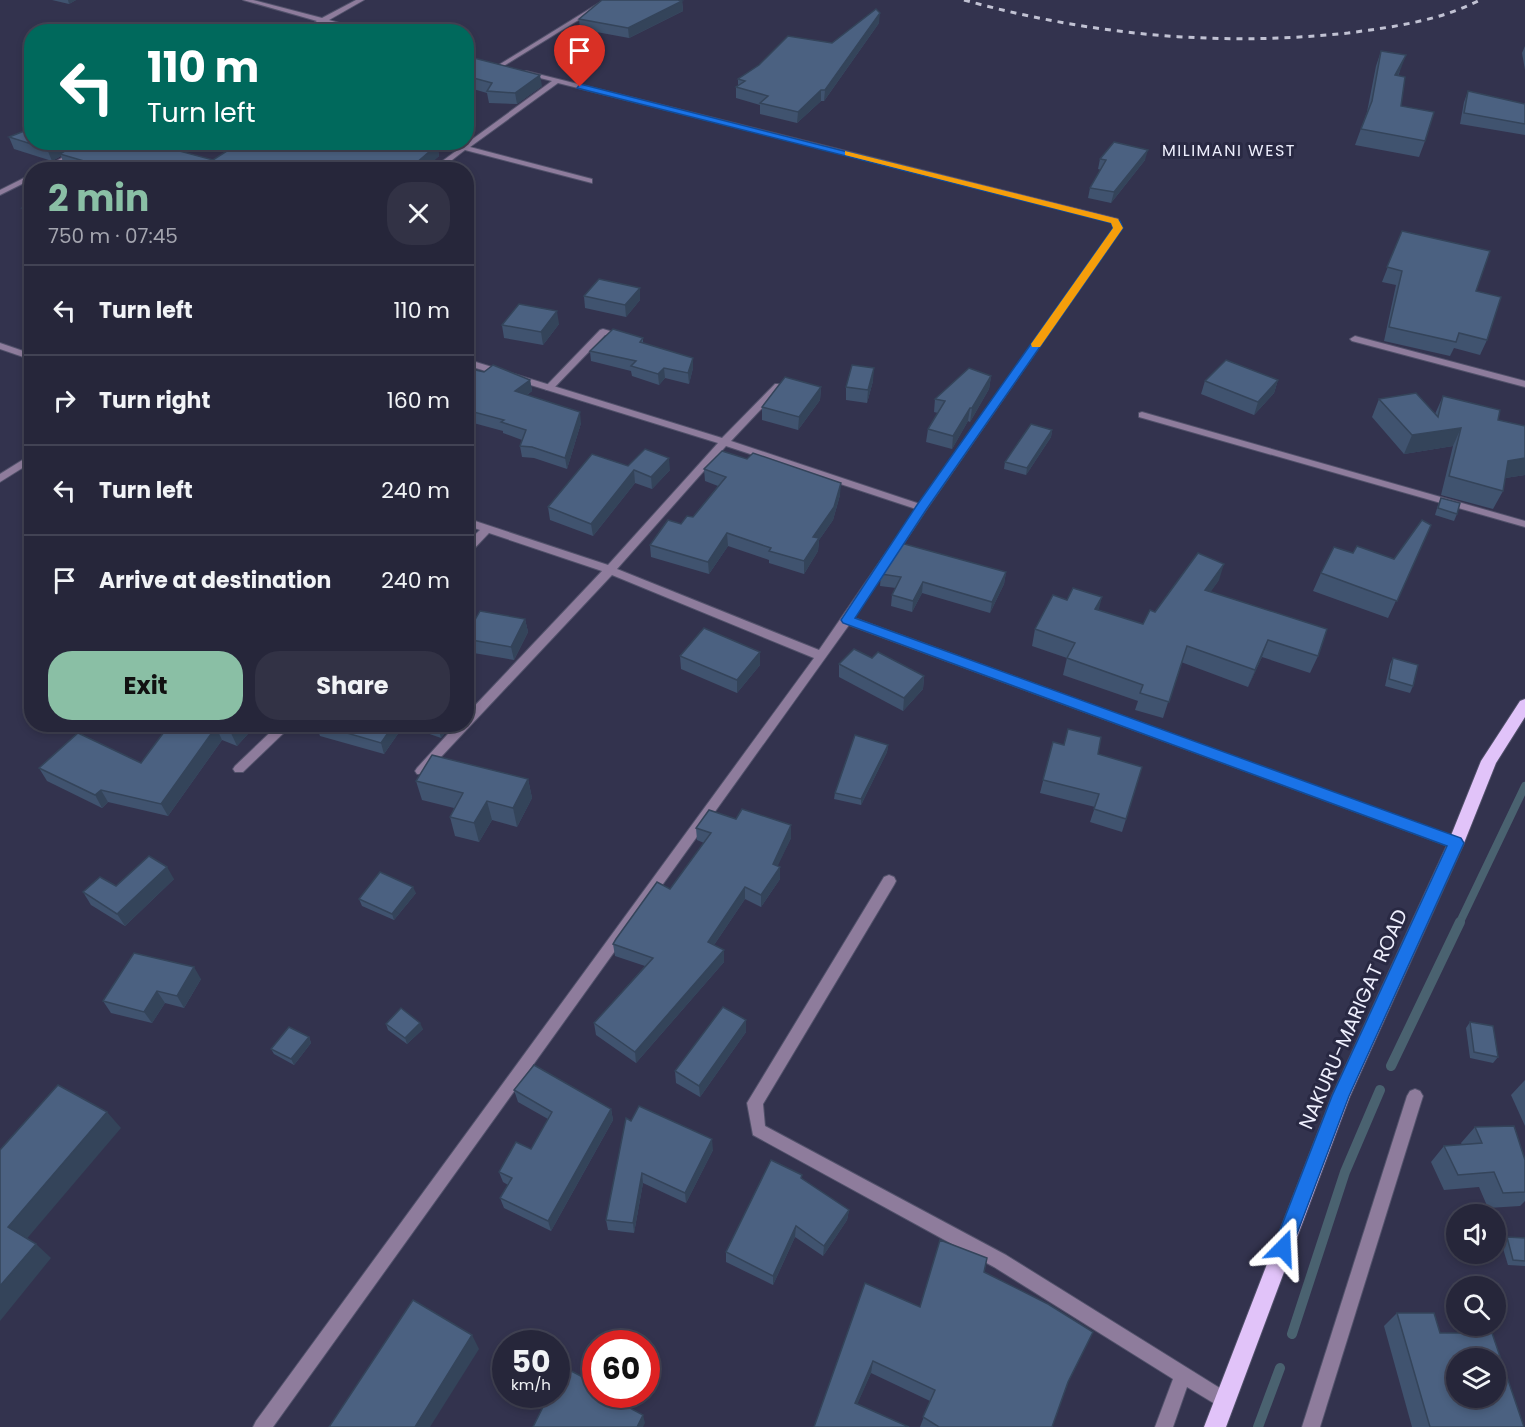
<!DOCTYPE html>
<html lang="en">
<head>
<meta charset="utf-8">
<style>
	:root { --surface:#26263a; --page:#323245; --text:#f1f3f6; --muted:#a4a5af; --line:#424354; --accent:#8abfa5 }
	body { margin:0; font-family:Poppins,sans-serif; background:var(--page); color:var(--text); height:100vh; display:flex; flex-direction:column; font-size:22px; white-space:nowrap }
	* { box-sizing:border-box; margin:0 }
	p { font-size:20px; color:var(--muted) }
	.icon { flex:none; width:33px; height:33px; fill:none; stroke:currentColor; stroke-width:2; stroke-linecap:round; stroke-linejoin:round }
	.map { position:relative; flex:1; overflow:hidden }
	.details { position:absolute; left:24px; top:162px; width:450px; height:570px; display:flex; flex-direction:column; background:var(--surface); border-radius:24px; box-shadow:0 3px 9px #0003,0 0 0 2px var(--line) }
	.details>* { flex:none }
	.banner { position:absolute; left:24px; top:24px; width:450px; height:126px; border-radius:24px; box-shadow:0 3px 9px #0003,0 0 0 2px var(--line); background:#00695c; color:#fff; overflow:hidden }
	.buttons { position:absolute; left:1446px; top:1204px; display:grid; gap:12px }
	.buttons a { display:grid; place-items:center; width:60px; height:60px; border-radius:50%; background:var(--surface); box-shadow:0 3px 9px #0003,0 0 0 2px var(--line); font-size:30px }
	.speed { position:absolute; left:492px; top:1330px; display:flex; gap:12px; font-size:30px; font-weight:700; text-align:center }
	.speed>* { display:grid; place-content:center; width:78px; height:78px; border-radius:50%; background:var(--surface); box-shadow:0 3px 9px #0003,0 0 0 2px var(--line); line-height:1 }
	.speed small { font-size:15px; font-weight:400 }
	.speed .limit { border:9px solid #d22; background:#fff; color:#111 }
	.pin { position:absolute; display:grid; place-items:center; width:51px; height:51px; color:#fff; margin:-62px -26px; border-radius:50% 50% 50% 0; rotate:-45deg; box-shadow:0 0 6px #0007 }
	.pin .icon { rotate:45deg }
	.me { position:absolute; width:66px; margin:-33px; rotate:21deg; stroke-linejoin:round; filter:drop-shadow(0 0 4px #0008) }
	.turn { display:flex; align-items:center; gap:21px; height:126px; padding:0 24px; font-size:27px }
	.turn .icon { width:78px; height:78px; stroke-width:2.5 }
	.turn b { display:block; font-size:42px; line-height:51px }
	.round { display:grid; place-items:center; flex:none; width:63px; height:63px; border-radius:24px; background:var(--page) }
	.head { display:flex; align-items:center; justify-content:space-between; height:102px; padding:0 24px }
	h1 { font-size:36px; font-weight:700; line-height:45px; color:var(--accent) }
	.action { display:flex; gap:12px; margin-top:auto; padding:12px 24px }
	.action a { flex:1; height:69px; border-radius:24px; background:var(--accent); color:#111; font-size:24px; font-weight:700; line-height:69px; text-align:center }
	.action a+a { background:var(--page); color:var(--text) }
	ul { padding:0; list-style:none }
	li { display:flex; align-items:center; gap:18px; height:90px; padding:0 24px; border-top:2px solid var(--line) }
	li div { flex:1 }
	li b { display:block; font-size:22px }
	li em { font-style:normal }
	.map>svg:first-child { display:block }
</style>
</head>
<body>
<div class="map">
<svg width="1525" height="1427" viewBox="0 0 1525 1427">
	<rect width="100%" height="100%" fill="#33334e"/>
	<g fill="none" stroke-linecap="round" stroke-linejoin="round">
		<path stroke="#4a6270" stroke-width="8" d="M1459,924L1525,786"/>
		<g stroke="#4a6270" stroke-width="10">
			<path d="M1391,1066L1460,922"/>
			<path d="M1292,1334L1345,1172L1380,1090"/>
			<path d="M1258,1427L1280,1368"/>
		</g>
		<g stroke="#51516a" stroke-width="2">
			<g id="service">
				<path d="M603,329L627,336L623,339L605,335L552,390H546V386L600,330Z"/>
				<path d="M32,454V462L0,482V474Z"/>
			</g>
		</g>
		<g stroke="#51516a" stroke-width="2">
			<g id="minor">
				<path d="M243,0H253L322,18L356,0H364L329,20L369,32H357L324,23L308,32H299L317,21Z"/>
				<path d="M604,0H611L502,67L497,66Z"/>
				<path d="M526,71L1118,219L1122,228L926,510L854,618L1461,839L1463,843L1461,847L1456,848L1451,847L849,625L273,1427H253L256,1421L814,658L612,575L425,774H417L415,771L417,768L457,724H466V715L602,571L489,533L470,553H466V543L480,530L466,525V518L608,565L718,443L466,365V359L722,438L775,384H781V388L731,441L920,504L1114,228L1112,222L1102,219L558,83L470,147L592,179V183L465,150L439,170H430L552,81L524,74V72ZM726,446L916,509L819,650L617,569Z"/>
				<path d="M89,142H98L51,170H41Z"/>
				<path d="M32,174V179L0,195V190Z"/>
				<path d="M1355,336L1525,381V387L1352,341L1350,339Z"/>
				<path d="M0,343L32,354V360L0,349Z"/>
				<path d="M1142,412L1525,521V527L1139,417V413Z"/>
				<path d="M279,724H293L243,772H235L233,769L235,766Z"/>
				<path d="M889,875L894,877L896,881L894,885L763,1104L765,1126L1006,1255L1231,1395L1234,1401L1231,1407L1225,1410L1187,1387L1173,1427H1155L1173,1379L994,1267L753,1135L747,1103L750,1098L884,877Z"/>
				<path d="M1415,1089L1420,1091L1423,1096L1320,1427H1302L1407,1096L1410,1091Z"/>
			</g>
		</g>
		<g stroke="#51516a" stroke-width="2">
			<path id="primary" d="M1525,699V717L1496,763L1464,843L1350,1096L1226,1427H1204L1332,1096L1448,843L1481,761L1520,701Z"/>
		</g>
		<use href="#service" fill="#8e7c9c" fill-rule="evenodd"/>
		<use href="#minor" fill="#8e7c9c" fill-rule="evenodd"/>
		<use href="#primary" fill="#e1c3f9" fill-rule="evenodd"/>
		<path stroke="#c1c2d3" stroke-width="3" stroke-dasharray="6 6" stroke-linecap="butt" d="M964,0C1090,35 1218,47 1348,33C1393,27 1439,21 1480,0"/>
	</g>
	<g fill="#40536f">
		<path d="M52,0H76L69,4Z"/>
		<path d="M682,1L683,11L629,38L580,29L579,19Z"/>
		<path d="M879,23L824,101H821L797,123L760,114V105L736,98V87L738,86V79L832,43Z"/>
		<path d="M1525,46V70L1522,53Z"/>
		<path d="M1381,51L1400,71L1398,76L1401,106L1425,141L1419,157L1355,145L1367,112L1376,66Z"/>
		<path d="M466,56L542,86L517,104L489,103L487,93L466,87Z"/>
		<path d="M1468,91L1525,104V135L1460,124L1464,102Z"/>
		<path d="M9,137L32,142L213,160L432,144L437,145L439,156L423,170H75V168L64,165L61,156L52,161L14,149Z"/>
		<path d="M1100,159L1145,160L1111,203L1088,198L1090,188L1101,170L1098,169Z"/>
		<path d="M32,203V221L27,219L22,208Z"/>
		<path d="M1402,231L1476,291L1487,340L1480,355L1454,348L1450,356L1384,341L1396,285L1382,282Z"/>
		<path d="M584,296L640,300L626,317L585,308Z"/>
		<path d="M559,324L543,345L504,338L502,325Z"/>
		<path d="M643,338V343L693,368L689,384L665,378L659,385L632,376L631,371L591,361L590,351Z"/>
		<path d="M484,372L530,380L532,391L527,395L581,423L567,469L534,458L522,457L520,446L522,440L503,433V431L466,421V374Z"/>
		<path d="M991,376L989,389L970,422L968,421L952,449L926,442L928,429L938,413L934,412L935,399Z"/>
		<path d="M1278,380L1274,393L1254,415L1201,394L1205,381Z"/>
		<path d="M873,381L867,403L846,400V387Z"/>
		<path d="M821,387L820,400L798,430L762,420V407Z"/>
		<path d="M1443,396L1498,420L1525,426V475L1505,478L1503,491L1493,509L1441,495L1453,446L1404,454L1372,417L1379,399L1435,414Z"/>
		<path d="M1052,430L1051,437L1026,475L1004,469L1005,462Z"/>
		<path d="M628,466L670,470L652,489L635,483L593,536L550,520L548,507Z"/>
		<path d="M704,469L840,495L833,520L819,540L818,551L804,574L769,563V560L728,546L709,574L651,557L650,545L693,517L718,486L705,481Z"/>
		<path d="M1441,498L1457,514L1454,521L1435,515L1438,505Z"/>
		<path d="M1431,525L1388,618L1313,591L1321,573L1353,553L1394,559Z"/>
		<path d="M1006,572L1004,584L990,613L922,593L912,612L891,606L892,595L896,588L880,586L881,574Z"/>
		<path d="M1219,580L1210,592L1318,656L1310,673L1262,657L1248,687L1181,662L1163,718L1135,710L1138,701L1063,675L1067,658L1032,646L1035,629L1099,610L1143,624Z"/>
		<path d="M525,619L528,632L514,660L468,652L466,646V636Z"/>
		<path d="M680,656L760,665L737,693L681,669Z"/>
		<path d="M872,658L924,676L923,689L903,711L839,677V664Z"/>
		<path d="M1393,658L1413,686L1410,693L1385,686L1390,664Z"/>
		<path d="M170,724H257L237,746L222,740L168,816L108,802L102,808L47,781L39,768L141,763Z"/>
		<path d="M452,724L441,738L404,725L384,754L320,736L316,725Z"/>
		<path d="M1053,742L1098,754L1142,767L1122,832L1090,822L1095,807L1040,793Z"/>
		<path d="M888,745L887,752L861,805L834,799L835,793Z"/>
		<path d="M528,779L532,798L517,827L492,820L479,842L455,836L450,817L454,808L422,800L416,781Z"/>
		<path d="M696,828L791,838L777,866L780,879L761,907L745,899L714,945L724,950V962L636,1063L596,1035L594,1023L645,966L615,956L613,944L670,889L704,843L697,840Z"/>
		<path d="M174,879L125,926L91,905L83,892L116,886Z"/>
		<path d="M416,893L394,920L362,906L359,899Z"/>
		<path d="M201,979L184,1008L165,1003L152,1023L111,1013L103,1001Z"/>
		<path d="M746,1020V1032L700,1097L676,1083L675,1071Z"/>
		<path d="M1470,1022L1498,1057L1493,1063L1470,1058L1466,1028Z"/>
		<path d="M386,1024L423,1029L407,1044L388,1030Z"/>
		<path d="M309,1037L311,1043L294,1065L274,1054L271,1049Z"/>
		<path d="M1525,1080V1126L1511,1095Z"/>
		<path d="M514,1090L611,1109L613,1120L551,1231L504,1208L500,1198L508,1185L503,1182L499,1172L531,1149L548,1119L518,1102Z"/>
		<path d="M631,1121L713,1150L686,1203L643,1183L634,1233L608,1230L606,1220Z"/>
		<path d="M1475,1127L1525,1160V1201L1520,1206L1488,1208L1479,1187L1444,1190L1431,1162L1444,1146L1462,1145L1461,1143Z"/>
		<path d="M802,1175V1179L849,1210L847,1220L823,1256L795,1237L773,1285L726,1262V1252Z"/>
		<path d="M1507,1237L1525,1238V1266L1508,1265L1501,1242Z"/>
		<path d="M984,1272L1068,1382L1052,1427H920L930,1401L871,1373L857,1404L814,1427L920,1307Z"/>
		<path d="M1397,1313L1440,1333L1524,1427H1412L1384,1326Z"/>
	</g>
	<g fill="#34445a">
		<path d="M68,0H76L69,4Z"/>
		<path d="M682,1L683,11L629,38L628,28Z"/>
		<path d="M880,13L879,23L824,101L825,90Z"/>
		<path d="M1406,55L1400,71L1389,91L1395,75Z"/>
		<path d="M540,75L542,86L517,104L515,93Z"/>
		<path d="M821,90V101L797,123L798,112Z"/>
		<path d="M58,142H83L60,154L61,156L52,161L47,149Z"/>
		<path d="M437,145L439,156L423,170H408Z"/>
		<path d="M1148,150L1145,160L1111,203L1114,192Z"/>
		<path d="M640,288V300L626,317L625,305Z"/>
		<path d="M557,311L559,324L543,345L541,332Z"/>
		<path d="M693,358V368L689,384L688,373Z"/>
		<path d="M664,368L665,378L659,385L658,374Z"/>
		<path d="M874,368L873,381L867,403L868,390Z"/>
		<path d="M991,376L989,389L970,422L972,408Z"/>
		<path d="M530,380L532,391L517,402L515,391Z"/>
		<path d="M1278,380L1274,393L1254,415L1258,402Z"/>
		<path d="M821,387L820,400L798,430L799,417Z"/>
		<path d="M970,408L968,421L952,449L953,436Z"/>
		<path d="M580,412L581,423L567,469L565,458Z"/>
		<path d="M1461,428L1453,446L1404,454L1412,435Z"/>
		<path d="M1052,430L1051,437L1026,475L1027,468Z"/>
		<path d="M669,458L670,470L652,489L651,477Z"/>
		<path d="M1525,458V475L1499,479L1508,461Z"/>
		<path d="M634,470L635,483L593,536L591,524Z"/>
		<path d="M841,483L840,495L833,520L819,540L818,551L804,574V561L813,537Z"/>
		<path d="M727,533L728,546L709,574L708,562Z"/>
		<path d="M1224,564L1219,580L1200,607L1205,590Z"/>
		<path d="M1006,572L1004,584L990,613L992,602Z"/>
		<path d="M923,582L922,593L912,612L913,601Z"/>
		<path d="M1102,597L1098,613L1095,609Z"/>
		<path d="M525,619L528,632L514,660L511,647Z"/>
		<path d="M1268,640L1262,657L1248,687L1255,670Z"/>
		<path d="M760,652V665L737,693V680Z"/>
		<path d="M924,676L923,689L903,711L904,698Z"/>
		<path d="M239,724H257L237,746L231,733Z"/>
		<path d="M394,724L404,725L384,754L381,743Z"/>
		<path d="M440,724H452L441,738L438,727Z"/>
		<path d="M216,727L222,740L168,816L161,804Z"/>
		<path d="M888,745L887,752L861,805V799Z"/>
		<path d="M528,779L532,798L517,827L513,808Z"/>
		<path d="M101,790L108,802L102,808L95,795Z"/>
		<path d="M487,801L492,820L479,842L474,823Z"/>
		<path d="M791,825V838L773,876V864Z"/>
		<path d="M167,867L174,879L125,926L117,914Z"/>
		<path d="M780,867V879L761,907V895Z"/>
		<path d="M413,887L416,893L394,920L392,914Z"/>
		<path d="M745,887V899L708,954V942Z"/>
		<path d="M724,950V962L636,1063L635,1052Z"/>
		<path d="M194,967L201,979L184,1008L177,996Z"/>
		<path d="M157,991L165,1003L152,1023L144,1012Z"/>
		<path d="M746,1020V1032L700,1097L699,1086Z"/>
		<path d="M420,1023L423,1029L407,1044L405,1038Z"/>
		<path d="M309,1037L311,1043L294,1065L291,1059Z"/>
		<path d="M611,1109L613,1120L551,1231L548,1221Z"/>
		<path d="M107,1112L121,1128L24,1242L8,1227Z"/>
		<path d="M712,1139L713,1150L686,1203L685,1193Z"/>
		<path d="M642,1173L643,1183L634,1233L633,1223Z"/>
		<path d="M849,1210L847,1220L823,1256L824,1246Z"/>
		<path d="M796,1226L795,1237L773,1285V1276Z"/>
		<path d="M36,1244L51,1258L0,1321V1286Z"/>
		<path d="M472,1335L479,1349L430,1427H415Z"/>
		<path d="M873,1361L871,1373L853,1414L855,1403Z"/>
		<path d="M643,1415L645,1423L643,1427H637Z"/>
	</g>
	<g fill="#4b6181" stroke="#34445a" stroke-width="1.5" fill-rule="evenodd">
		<path d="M602,0H678L682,1L628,28L579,19Z"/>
		<path d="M876,9L880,13L825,90H821L798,112L760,103L768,96L736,87L745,81L738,79L759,65L788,36L832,43Z"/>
		<path d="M1381,51L1406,55L1395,75L1405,77L1401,106L1434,112L1425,141L1361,129L1372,101Z"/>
		<path d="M466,56L540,75L515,93L487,91L492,83L466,76Z"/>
		<path d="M1468,91L1525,104V124L1464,113Z"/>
		<path d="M32,128V142H58L47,149L9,137Z"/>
		<path d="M79,142H146L213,160L241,142H427L437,145L408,170L395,168L393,170H184L178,167L174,170H77L74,168L84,161L60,154Z"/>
		<path d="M1114,142L1148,150L1114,192L1090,188L1106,160L1100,159Z"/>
		<path d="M32,203V211L22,208Z"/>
		<path d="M1402,231L1490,251L1476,291L1501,297L1487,340L1459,333L1456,342L1389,327L1402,271L1387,267Z"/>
		<path d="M599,279L640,288L625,305L584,296Z"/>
		<path d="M519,304L557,311L541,332L502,325Z"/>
		<path d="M613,329L643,338L640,342L693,358L688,373L664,368L658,374L631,366L636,361L590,351Z"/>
		<path d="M1226,360L1278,380L1258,402L1205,381Z"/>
		<path d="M493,365L530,380L515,391L580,412L565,458L532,447L520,446L526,430L501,422L504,420L466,410V374L471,369L484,372Z"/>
		<path d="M852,365L874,368L868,390L846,387Z"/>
		<path d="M969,368L991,376L972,408H970L953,436L928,429L945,401L935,399Z"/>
		<path d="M785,377L821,387L799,417L762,407Z"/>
		<path d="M1416,393L1438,417L1443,396L1500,410L1498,420L1525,426V458L1508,461L1503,491L1449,476L1461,428L1412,435L1379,399Z"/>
		<path d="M1031,424L1052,430L1027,468L1005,462Z"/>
		<path d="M645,449L669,458L651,477L634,470L591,524L548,507L592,454L628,466Z"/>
		<path d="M722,451L747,459L753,453L841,483L834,507L813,537L819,538L804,561L769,551L771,548L727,533L708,562L650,545L668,520L681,524L687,516L693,517L726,477L704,469Z"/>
		<path d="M1441,498L1460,503L1457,514L1438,508Z"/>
		<path d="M1422,520L1431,525L1397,601L1321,573L1334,547L1353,553L1357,546L1394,559Z"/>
		<path d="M901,543L1006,572L992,602L923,582L913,601L892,595L901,577L881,574Z"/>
		<path d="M1198,553L1224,564L1205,590L1327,629L1318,656L1268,640L1255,670L1187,646L1169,702L1140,693L1143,685L1067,658L1075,643L1035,629L1053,595L1067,600L1073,588L1102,597L1095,609L1143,624L1150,610L1155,612Z"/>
		<path d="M480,611L525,619L511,647L466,639V636Z"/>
		<path d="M704,628L760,652L737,680L680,656Z"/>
		<path d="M854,649L872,658L878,652L924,676L904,698L839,664Z"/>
		<path d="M1393,658L1418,665L1413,686L1389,679Z"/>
		<path d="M170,724H239L231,733L216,727L161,804L101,790L95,795L39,768L78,733L141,763Z"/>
		<path d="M316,724H394L381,743Z"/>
		<path d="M430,724H440L438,727Z"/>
		<path d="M1068,729L1101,737L1098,754L1142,767L1126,819L1094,809L1099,794L1043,780L1053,742L1064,745Z"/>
		<path d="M855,735L888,745L861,799L835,793Z"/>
		<path d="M432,755L528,779L513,808L487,801L474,823L450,817L463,793L416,781Z"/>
		<path d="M742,809L791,825L773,864L780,867L761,895L745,887L708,942L724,950L635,1052L594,1023L653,958L613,944L616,939L657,882L670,889L711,833L696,828L709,810L736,819Z"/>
		<path d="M149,856L167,867L117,914L83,892L100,877L116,886Z"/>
		<path d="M380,872L413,887L392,914L359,899Z"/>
		<path d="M134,953L194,967L177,996L157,991L144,1012L103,1001Z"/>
		<path d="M723,1007L746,1020L699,1086L675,1071Z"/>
		<path d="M401,1008L420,1023L405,1038L386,1024Z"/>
		<path d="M1470,1022L1493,1026L1498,1057L1474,1052Z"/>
		<path d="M289,1027L309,1037L291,1059L271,1049Z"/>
		<path d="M534,1065L611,1109L548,1221L500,1198L512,1178L499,1172L516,1142L531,1149L552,1112L514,1090Z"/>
		<path d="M58,1085L107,1112L8,1227L36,1244L0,1286V1150Z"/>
		<path d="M639,1106L712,1139L685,1193L642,1173L633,1223L606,1220L626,1118L631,1121Z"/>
		<path d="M1514,1126L1525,1160V1192L1503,1193L1494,1172L1458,1175L1444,1146L1482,1143L1475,1127Z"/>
		<path d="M771,1160L802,1175L801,1178L849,1210L824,1246L796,1226L773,1276L726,1252Z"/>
		<path d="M1507,1237L1525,1238V1261L1513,1260Z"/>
		<path d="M940,1240L987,1258L984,1272L1048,1304L1093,1332L1068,1382L1052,1427H939L923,1417L935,1390L873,1361L855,1403L909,1427H814L865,1283L920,1307Z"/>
		<path d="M413,1300L472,1335L415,1427H329Z"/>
		<path d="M1397,1313H1434L1440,1333H1492L1524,1427H1430ZM1456,1359H1496V1398H1456Z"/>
		<path d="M556,1363L596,1384V1395H612L611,1398L643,1415L637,1427H533L549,1395H556Z"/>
	</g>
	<path fill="#1a73e8" stroke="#114b97" stroke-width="1.5" d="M580,84L1120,221L1123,228L926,510L855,618L1461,838L1464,843L1349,1096L1289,1255L1283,1258L1276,1255L1273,1248L1332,1096L1447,846L843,623L841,620L917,505L1113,228L1111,223L577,88Z"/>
	<path fill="#f59e0b" d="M845,151L1118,219L1123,228L1040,347H1032L1031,344L1113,228L1111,223L845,155Z"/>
	<g text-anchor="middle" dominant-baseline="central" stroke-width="6" stroke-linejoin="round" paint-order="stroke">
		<g font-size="16" letter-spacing="1.5" fill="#eeeffd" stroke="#292943">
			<text x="1229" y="150">MILIMANI WEST</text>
		</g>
		<g font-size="20" fill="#eeeffd" stroke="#292943">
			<text transform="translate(1353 1019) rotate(-66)">NAKURU-MARIGAT ROAD</text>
		</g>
	</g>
</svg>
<div class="buttons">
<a><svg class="icon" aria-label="sound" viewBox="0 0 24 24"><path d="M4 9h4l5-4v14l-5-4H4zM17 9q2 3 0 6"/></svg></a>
<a><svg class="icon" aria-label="search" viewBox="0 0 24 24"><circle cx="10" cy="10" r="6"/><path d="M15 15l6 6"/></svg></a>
<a><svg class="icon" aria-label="layers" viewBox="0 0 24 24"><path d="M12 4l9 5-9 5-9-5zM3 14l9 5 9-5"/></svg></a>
</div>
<div class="speed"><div>50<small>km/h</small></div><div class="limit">60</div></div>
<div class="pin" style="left:580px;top:87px;background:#d93025"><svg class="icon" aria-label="arrive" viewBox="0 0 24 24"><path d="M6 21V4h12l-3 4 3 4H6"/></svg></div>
<svg class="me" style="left:1283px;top:1248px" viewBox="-20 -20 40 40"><path d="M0-17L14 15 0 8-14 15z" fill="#1a73e8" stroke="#fff" stroke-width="4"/></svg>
<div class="banner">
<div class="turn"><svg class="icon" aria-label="left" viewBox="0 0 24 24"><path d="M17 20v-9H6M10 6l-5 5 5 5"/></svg><div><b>110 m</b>Turn left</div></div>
</div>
<section class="details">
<div class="head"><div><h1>2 min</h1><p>750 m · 07:45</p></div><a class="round"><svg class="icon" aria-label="close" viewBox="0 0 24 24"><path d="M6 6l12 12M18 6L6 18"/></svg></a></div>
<ul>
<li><svg class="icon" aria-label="left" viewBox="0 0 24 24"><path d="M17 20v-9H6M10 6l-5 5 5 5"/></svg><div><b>Turn left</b></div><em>110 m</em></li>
<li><svg class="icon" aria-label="right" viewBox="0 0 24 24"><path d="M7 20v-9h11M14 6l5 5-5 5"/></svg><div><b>Turn right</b></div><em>160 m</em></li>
<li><svg class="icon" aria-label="left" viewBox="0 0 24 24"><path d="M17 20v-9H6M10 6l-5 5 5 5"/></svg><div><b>Turn left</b></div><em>240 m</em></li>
<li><svg class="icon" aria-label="arrive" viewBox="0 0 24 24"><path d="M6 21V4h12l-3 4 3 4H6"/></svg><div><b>Arrive at destination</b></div><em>240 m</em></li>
</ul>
<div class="action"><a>Exit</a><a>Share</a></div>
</section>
</div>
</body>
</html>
